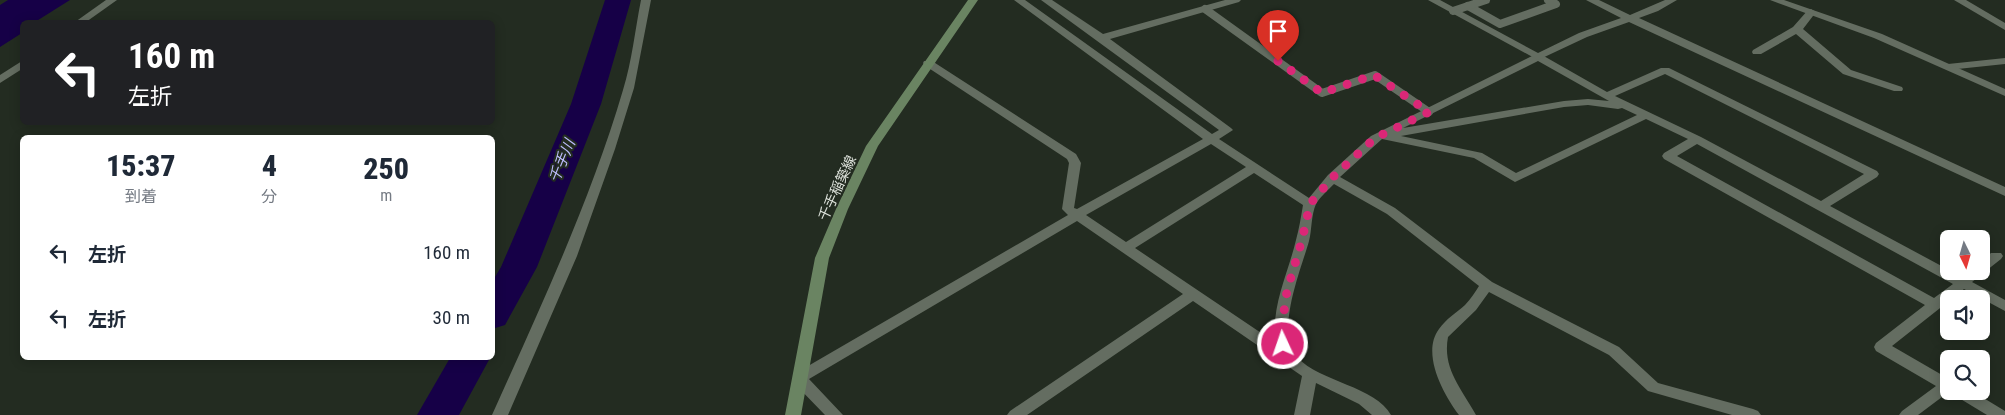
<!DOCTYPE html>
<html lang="ja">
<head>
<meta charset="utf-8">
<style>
	:root { --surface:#fff; --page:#f6f6f7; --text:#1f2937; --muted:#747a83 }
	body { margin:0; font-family:"Roboto Condensed","Noto Sans JP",sans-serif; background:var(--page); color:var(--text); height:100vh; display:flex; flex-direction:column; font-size:19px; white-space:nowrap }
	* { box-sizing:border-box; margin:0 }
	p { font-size:16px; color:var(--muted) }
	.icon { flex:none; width:28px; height:28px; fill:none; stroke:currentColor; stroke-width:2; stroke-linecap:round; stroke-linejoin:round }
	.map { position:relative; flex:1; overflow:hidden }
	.drawer { position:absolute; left:20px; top:135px; width:475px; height:225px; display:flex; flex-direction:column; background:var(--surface); border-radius:8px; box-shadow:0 2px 12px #0003 }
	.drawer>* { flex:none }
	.guide { position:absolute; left:20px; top:20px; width:475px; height:105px; border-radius:8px; box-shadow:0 2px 12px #0003; background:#202124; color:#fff; overflow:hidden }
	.needle { width:32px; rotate:175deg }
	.tools { position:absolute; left:1940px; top:230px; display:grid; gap:10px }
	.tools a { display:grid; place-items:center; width:50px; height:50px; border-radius:8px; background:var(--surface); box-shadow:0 2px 12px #0003; font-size:25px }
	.pin { position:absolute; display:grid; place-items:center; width:42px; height:42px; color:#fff; margin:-51px -21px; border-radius:50% 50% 50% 0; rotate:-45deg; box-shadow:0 0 5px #0007 }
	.pin .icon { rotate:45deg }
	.me { position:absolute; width:55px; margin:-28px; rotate:357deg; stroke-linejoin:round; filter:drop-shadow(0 0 4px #0008) }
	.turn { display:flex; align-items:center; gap:18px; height:105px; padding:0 25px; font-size:22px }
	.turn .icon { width:65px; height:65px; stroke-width:2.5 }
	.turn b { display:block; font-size:35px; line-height:42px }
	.eta { display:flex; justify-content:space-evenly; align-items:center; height:85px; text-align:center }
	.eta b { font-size:30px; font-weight:800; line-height:35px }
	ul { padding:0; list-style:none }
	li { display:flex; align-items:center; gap:15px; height:65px; padding:0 25px }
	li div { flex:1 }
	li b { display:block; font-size:19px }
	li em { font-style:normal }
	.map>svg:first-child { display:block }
</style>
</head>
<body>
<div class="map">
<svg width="2005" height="415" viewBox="0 0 2005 415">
	<rect width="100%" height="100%" fill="#232c21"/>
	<path fill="#160047" d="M8,0H70L35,22H22V33L0,47V5Z"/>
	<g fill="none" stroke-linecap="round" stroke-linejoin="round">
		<g fill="#160047" fill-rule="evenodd">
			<path d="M605,0H631L601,104L537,267L505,325L492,329V282L501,267L571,104Z"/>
			<path d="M450,358H490L459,415H417Z"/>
		</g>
		<g stroke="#646d61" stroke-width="8">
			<path d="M1468,6L1500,24L1556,4L1548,0"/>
			<path d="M1205,9L1322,93L1375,75L1429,112"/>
			<path d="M1453,11L1486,0"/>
		</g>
		<g fill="#646d61" fill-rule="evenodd">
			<path d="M106,0H117L86,22H75Z"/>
			<path d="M641,0H651L634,88L615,149L577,256L508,415H492C540,308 590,202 623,90C632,61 635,30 641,0Z"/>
			<path d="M1014,0H1025L1212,134L1219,130L1041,0H1052L1103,34L1225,0H1241L1239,2L1110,39L1231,128L1233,130L1219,139L1309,198L1328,175L1371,136L1534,55H1542L1607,92L1661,68H1669L1877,171L1879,174L1877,177L1830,206L1962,277L1969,271H1981V261L1991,253H2001L2003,256L2001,259L1972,282L2005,300V311L1964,289L1952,299H1949V301L1892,346L1949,379L1950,391L1918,415H1899L1902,411L1936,386L1876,351L1874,347L1876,343L1925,305L1664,159L1662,156L1664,153L1688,139L1646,119L1515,182L1474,158L1382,139L1340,177L1395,208L1492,282L1619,347L1658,383L1753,409L1758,411L1761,415H1732L1648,391L1609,355L1489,292L1476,310L1448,337C1442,369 1462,389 1476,415H1459C1443,394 1421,353 1439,329C1446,319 1456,313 1465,305C1471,299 1475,292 1479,286L1387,214L1334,184C1328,190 1320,197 1316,204C1311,215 1312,230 1309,241C1301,270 1274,333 1298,358C1319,381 1376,387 1391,415H1372L1359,404L1316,383L1310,415H1294L1302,376L1193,301L1027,415H1007L1010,411L1183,294L1077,221L809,379L843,415H825L795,384L793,380L796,373L1068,215L1062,209L1069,163L1067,159L924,65L923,63L924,61H932L1076,154L1081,163L1074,208L1077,209L1203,139ZM1538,61L1609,101L1588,99L1564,101L1403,128ZM1665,74L1864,174L1821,201L1701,137L1615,96ZM1588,105L1618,109L1622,108L1637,115L1516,173L1482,153L1401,136L1564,107ZM1211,144L1246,167L1126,242L1086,215ZM1697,144L1953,284L1934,298L1677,156ZM1254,173L1303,205C1301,217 1299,229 1296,240C1288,274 1270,308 1276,343L1135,248Z"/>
			<path d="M1954,0H1966L2005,23V30Z"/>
			<path d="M1811,9L1816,12L1803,29L1851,70L1902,87L1903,89L1902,91H1894L1843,74L1796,34L1761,54H1753L1752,52L1753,50L1793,27L1808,10Z"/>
			<path d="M2005,58V64L1948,70L1943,67L1948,64Z"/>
			<path d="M22,61V69L0,83V75Z"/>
			<path d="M1952,391H1972L2005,411V415H1987L1954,395Z"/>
		</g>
		<g fill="#646d61" fill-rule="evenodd">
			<path d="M1428,0H1440L1538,53L1579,33L1621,18L1586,0H1599L1630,15L1665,0H1677L1658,11L1639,18L2005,187V196L1629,22L1587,37L1538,60Z"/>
			<path d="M1770,0H1784L1882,34L2005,89V96L1874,38Z"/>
		</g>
		<path fill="#6a8462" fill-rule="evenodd" d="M968,0H978L878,146L848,209L829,258L801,415H785L815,258L836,209L866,146Z"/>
	</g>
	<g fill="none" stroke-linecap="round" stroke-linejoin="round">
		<path stroke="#db2777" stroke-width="9" stroke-dasharray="0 16.2" d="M1278,61L1322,93L1374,75L1429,112L1375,138L1332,178L1310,204L1302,240L1287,291L1281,332L1283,344"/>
	</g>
	<g text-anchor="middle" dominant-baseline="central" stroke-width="4" stroke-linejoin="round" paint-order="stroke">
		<g font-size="14" fill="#dee3dc" stroke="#232c21">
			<text transform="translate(837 188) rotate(-65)">千手稲築線</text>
		</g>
		<g font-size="15" font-style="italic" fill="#bdbcfd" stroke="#232c21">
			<text transform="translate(562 161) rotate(-68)">千手川</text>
		</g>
	</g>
</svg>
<div class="tools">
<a><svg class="needle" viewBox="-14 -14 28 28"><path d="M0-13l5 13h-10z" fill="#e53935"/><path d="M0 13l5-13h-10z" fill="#747a83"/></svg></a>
<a><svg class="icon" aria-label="sound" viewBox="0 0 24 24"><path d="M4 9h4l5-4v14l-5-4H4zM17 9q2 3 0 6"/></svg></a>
<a><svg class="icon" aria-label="search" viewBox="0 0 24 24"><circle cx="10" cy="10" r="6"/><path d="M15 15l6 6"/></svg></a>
</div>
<div class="pin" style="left:1278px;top:61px;background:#d93025"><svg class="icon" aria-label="arrive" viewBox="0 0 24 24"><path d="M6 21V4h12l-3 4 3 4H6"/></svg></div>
<svg class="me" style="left:1283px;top:344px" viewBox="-20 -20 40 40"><circle r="17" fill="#db2777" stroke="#fff" stroke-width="3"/><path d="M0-11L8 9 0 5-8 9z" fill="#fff"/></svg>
<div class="guide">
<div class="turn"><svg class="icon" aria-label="left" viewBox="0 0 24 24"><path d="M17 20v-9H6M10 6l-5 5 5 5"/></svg><div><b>160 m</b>左折</div></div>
</div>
<section class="drawer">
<div class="eta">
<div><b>15:37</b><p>到着</p></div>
<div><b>4</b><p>分</p></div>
<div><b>250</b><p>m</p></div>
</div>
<ul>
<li><svg class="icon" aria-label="left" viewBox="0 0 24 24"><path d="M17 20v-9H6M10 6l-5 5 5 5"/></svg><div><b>左折</b></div><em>160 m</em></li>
<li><svg class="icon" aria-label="left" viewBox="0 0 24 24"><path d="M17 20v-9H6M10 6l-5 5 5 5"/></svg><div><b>左折</b></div><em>30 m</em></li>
</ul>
</section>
</div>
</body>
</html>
